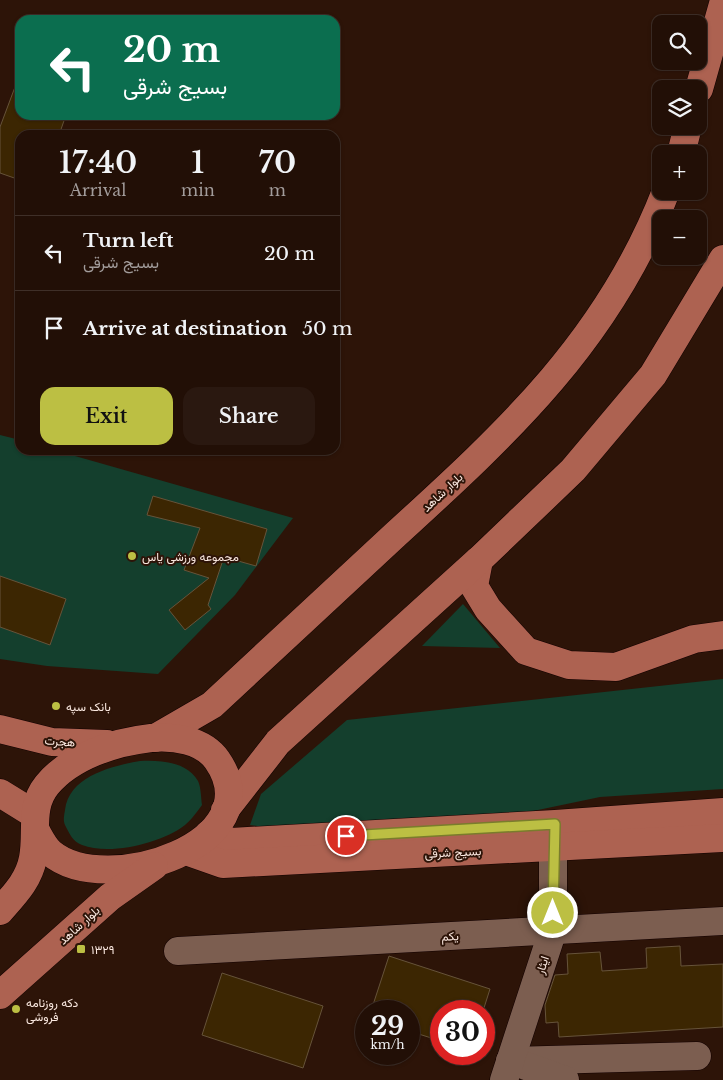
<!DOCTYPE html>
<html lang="en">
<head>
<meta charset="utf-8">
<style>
	:root { --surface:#220f06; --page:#2a1810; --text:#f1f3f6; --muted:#a29c9b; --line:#3f2f28; --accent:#bcbf43 }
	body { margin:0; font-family:"Libre Baskerville",Vazirmatn,serif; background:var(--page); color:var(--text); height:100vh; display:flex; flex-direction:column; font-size:19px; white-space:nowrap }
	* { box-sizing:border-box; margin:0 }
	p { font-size:16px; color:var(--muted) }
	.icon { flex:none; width:28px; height:28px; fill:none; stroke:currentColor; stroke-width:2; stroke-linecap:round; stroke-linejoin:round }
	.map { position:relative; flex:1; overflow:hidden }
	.panel { position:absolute; left:15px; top:130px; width:325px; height:325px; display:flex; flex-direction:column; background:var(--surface); border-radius:15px; box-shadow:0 1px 4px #0004,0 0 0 1px var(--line) }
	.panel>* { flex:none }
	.banner { position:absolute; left:15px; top:15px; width:325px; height:105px; border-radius:15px; box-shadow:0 1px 4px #0004,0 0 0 1px var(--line); background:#0b6e4f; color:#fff; overflow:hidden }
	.controls { position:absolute; left:652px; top:15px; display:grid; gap:10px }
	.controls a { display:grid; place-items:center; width:55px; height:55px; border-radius:10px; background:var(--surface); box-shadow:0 1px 4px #0004,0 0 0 1px var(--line); font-size:25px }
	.speed { position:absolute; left:355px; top:1000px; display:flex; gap:10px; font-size:25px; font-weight:700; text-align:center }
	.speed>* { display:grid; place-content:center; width:65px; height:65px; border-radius:50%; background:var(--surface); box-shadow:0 1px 4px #0004,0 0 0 1px var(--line); line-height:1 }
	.speed small { font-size:12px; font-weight:400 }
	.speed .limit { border:8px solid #d22; background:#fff; color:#111 }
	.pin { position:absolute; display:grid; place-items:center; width:42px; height:42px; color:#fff; margin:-21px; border:2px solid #fff; border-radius:50%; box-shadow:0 1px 5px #0007 }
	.me { position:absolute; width:55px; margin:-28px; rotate:0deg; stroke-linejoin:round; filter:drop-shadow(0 0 4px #0008) }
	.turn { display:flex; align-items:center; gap:18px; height:105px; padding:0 25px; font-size:22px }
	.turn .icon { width:65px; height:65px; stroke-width:2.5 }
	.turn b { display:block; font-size:35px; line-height:42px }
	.eta { display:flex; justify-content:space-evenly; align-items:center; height:85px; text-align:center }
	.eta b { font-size:30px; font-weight:600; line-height:35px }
	.cta { display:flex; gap:10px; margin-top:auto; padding:10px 25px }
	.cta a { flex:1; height:58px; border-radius:15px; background:var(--accent); color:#111; font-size:20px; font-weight:600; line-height:58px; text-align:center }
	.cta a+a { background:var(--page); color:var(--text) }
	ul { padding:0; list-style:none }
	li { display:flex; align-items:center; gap:15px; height:75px; padding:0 25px; border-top:1px solid var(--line) }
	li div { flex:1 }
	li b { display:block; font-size:19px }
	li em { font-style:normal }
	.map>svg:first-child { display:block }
</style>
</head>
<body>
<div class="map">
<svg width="723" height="1080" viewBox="0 0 723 1080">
	<rect width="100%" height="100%" fill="#2d1408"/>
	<g fill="#143f2d">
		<path d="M0,435L20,440V450H54L293,518L235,595L158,674L47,666L0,659Z"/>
		<path d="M463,604L500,648L422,646Z"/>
		<path d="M723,679V789L600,797L514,815L280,829L250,825L261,794L347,720Z"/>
		<path d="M140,761C158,760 187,761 198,781C201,787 201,798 202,805C196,813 192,819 185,825C162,843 110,856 82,845C73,842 69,833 65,825C63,820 64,816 65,810C69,776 112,766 140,761Z"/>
	</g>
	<g fill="#3c2602" stroke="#66533a">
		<path d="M18,79L20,80V115H66L59,135H20V180L0,173V127Z"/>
		<path d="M153,496L267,529L256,566L224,557L208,605L211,609L185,630L169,610L209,578L184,570L200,528L147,515Z"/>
		<path d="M0,576L66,599L50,645L0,627Z"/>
		<path d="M680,946L681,966L723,964V1027L559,1037L558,1022L546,1023L545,1005L555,975L568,974L567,954L600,952L602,971L647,968L646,948Z"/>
		<path d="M389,956L490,989L483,1011H441V1041L409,1031V1011H371Z"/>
		<path d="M222,973L323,1006L303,1068L202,1035Z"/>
	</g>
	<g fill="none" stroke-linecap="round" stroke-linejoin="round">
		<g stroke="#130100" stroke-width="29">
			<g id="minor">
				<path d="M178,951L723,921"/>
				<path d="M510,1061L697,1056"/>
				<path d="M526,1066L565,1080"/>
				<path d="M504,1080L553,930V847"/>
			</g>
		</g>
		<g stroke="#130100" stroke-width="29">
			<g id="major">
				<path d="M699,89L723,4"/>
				<path d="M681,154L688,126"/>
				<path d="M479,560L474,586L488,609L526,651L569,665L616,667L694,639L723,635"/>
				<path d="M0,729L52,742L107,744"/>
				<path d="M155,738L212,705C273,648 334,592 395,535C509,431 609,339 666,191"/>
				<path d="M0,793L34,814"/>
				<path d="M225,810L278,742L479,560L573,470L653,375L723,259"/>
				<path d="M209,834L231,842L555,824L723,812"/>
				<path d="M186,851L223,864L723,838"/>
				<path d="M0,911C15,894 29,880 33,858C38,832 29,807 47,785C71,756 115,742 151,738C174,736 203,740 217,760C275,843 106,899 51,853C44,847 40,838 36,831"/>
				<path d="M0,995L110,897L154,866"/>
			</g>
		</g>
		<use href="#minor" stroke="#7c5e50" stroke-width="28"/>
		<use href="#major" stroke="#ad6251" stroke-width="28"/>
	</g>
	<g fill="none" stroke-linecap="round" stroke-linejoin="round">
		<g stroke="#7a7c2c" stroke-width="12">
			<path id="route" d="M346,836L555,824L553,913"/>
		</g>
		<use href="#route" stroke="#bcbf43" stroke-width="9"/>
	</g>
	<g fill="#bcbf43" stroke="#2d1408" stroke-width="2">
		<circle cx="132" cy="556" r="5"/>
		<circle cx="56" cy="706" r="5"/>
		<rect x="76" y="944" width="10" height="10" rx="2.5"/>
		<circle cx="16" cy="1009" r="5"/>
	</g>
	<g text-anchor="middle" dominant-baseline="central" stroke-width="4" stroke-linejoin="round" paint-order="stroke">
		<g font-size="12" fill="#fbe9e1" stroke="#2d1408">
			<text transform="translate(442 492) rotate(-43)">بلوار شاهد</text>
			<text transform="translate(60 741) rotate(5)">هجرت</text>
			<text transform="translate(453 852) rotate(-3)">بسیج شرقی</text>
			<text transform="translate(79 925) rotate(-42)">بلوار شاهد</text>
			<text transform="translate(450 936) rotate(-3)">یکم</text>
			<text transform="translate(542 965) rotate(-72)">ایثار</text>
		</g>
		<g font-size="12" fill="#fbe9e1" stroke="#2d1408" text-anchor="start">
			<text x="142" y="556">مجموعه ورزشی یاس</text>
			<text x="66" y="706">بانک سپه</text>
			<text x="91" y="949">۱۳۲۹</text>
			<text x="26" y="1002">دکه روزنامه<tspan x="26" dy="14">فروشی</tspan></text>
		</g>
	</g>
</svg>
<div class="controls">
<a><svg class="icon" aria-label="search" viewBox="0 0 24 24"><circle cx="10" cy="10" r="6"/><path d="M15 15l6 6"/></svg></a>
<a><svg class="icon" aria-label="layers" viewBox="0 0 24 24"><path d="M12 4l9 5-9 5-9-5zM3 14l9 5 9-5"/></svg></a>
<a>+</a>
<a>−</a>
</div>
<div class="speed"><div>29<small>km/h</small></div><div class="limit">30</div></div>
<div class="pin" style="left:346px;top:836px;background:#d93025"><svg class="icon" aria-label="arrive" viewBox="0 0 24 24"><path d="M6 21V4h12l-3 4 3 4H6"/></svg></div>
<svg class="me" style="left:553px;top:913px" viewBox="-20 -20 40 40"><circle r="17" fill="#bcbf43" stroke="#fff" stroke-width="3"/><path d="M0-11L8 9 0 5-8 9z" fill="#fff"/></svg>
<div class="banner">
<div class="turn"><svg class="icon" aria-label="left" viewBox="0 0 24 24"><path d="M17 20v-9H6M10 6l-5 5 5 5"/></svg><div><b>20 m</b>بسیج شرقی</div></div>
</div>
<section class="panel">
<div class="eta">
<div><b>17:40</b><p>Arrival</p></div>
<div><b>1</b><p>min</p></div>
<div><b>70</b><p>m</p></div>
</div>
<ul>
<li><svg class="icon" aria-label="left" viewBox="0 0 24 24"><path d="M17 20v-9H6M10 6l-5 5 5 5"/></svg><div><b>Turn left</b><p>بسیج شرقی</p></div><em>20 m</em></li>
<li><svg class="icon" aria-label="arrive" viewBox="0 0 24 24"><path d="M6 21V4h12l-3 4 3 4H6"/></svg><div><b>Arrive at destination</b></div><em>50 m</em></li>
</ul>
<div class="cta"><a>Exit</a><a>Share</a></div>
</section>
</div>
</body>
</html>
